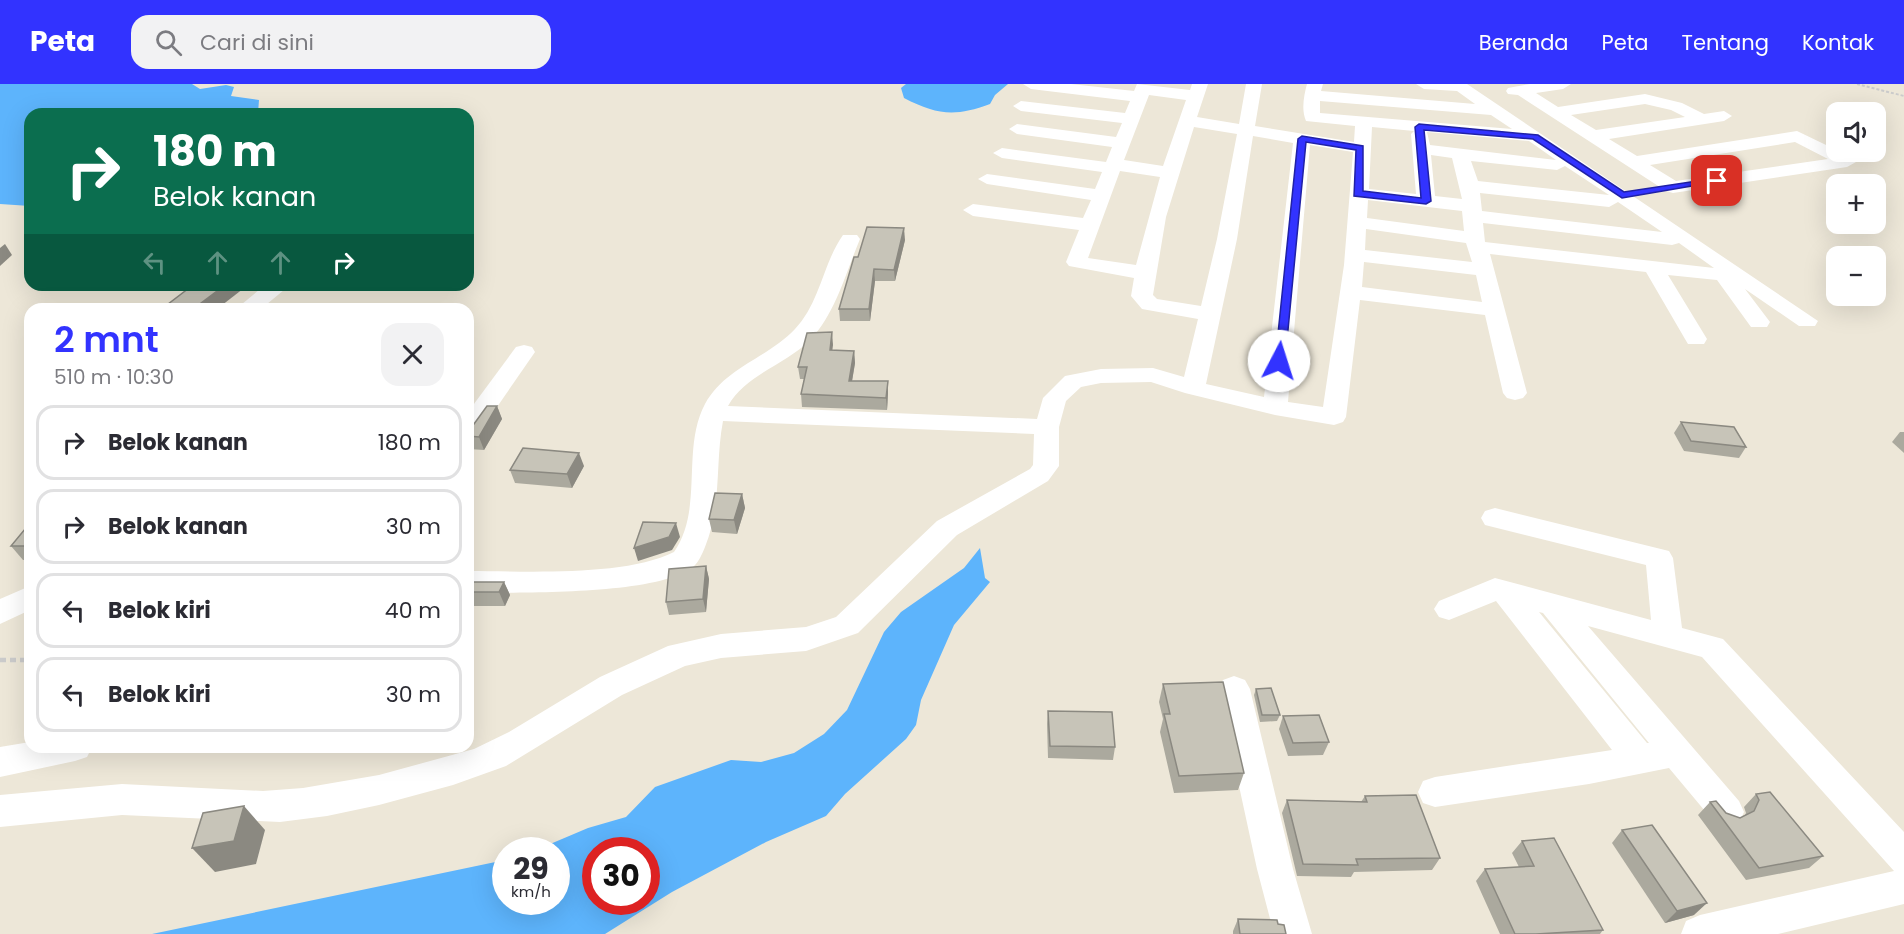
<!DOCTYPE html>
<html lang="id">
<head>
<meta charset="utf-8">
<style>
	:root { --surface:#fff; --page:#f2f2f3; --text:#2b2b33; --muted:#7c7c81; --line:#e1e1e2; --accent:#3233ff }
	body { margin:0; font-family:Poppins,sans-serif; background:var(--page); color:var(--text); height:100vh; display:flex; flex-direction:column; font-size:22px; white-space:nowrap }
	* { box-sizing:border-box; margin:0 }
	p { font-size:20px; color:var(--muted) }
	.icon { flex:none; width:33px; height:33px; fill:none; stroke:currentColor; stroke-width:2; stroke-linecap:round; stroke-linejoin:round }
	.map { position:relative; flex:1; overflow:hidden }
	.details { position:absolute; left:24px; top:219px; width:450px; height:450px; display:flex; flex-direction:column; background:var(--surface); border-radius:18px; box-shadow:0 6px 24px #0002 }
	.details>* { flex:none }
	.banner { position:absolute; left:24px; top:24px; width:450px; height:183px; border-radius:18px; box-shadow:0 6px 24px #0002; background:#0b6e4f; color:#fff; overflow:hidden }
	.buttons { position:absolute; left:1826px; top:18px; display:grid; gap:12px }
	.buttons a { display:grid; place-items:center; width:60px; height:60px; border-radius:12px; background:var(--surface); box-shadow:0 6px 24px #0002; font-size:30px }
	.speed { position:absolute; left:492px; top:753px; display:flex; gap:12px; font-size:30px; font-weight:700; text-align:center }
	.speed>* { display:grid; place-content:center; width:78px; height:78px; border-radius:50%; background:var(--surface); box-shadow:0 6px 24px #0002; line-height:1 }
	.speed small { font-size:15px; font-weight:400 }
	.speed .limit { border:9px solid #d22; background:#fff; color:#111 }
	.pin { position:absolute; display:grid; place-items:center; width:51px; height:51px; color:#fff; margin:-26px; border-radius:12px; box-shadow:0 3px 9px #0006 }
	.me { position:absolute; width:66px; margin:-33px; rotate:5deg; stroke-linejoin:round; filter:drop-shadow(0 0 4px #0008) }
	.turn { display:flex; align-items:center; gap:21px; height:126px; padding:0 30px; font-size:27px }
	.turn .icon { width:78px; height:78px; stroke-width:2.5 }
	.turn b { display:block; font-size:42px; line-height:51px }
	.lanes { display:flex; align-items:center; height:57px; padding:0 30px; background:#0003; justify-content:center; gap:30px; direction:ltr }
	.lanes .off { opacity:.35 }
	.round { display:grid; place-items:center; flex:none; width:63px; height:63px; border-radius:18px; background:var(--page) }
	.summary { display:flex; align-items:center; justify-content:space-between; height:102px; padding:0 30px }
	h1 { font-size:36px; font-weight:600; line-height:45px; color:var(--accent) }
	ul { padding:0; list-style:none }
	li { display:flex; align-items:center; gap:18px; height:75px; margin:0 12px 9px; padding:0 18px; border:3px solid var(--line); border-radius:18px }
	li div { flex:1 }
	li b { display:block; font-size:22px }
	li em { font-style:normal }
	header { display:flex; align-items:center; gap:36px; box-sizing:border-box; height:84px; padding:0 30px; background:var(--accent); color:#fff }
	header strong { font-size:28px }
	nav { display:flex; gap:33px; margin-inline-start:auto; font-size:21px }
	.search { width:420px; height:54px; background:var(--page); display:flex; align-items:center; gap:15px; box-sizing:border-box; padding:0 21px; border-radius:18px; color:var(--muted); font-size:22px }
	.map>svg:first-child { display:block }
</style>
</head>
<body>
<header>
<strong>Peta</strong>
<div class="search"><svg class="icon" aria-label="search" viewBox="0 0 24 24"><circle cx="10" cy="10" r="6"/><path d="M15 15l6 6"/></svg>Cari di sini</div>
<nav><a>Beranda</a><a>Peta</a><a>Tentang</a><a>Kontak</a></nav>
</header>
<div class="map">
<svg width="1904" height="850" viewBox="0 0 1904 850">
	<rect width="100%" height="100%" fill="#ede7d8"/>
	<g fill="#5db4fc" fill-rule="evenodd">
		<path d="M0,0H192L200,5L226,1L234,3L231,12L259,16L258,29L30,30V122L0,120Z"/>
		<path d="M906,0H1008L995,11L990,20C955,33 937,31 904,14L901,4Z"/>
		<path d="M980,464L985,494L990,498L954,541L921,616L916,641L906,655L845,710L826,732L766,758L672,808L605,850H152L505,776L506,818H556V766H536L588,744L626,733L655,703L731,676L761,678L794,669L824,650L847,626L884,548L901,528L964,484ZM596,766H646V818H596Z"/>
	</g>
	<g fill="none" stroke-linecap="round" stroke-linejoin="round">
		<path stroke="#cbcbcb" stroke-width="2" stroke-dasharray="3 2" stroke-linecap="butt" d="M1857,0L1904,12"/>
		<path stroke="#cbcbcb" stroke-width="4.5" stroke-dasharray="6 4" stroke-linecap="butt" d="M0,576H30"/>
		<g fill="#fff" fill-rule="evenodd">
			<path d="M1023,0H1071L1134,7L1137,0L1190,6L1192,0H1208L1197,33L1239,40L1246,0H1262L1255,42L1354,58L1355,42L1306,37C1301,26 1304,11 1307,0H1323L1321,7L1475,20L1457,7L1424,5L1416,0H1467L1818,237L1815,242H1799L1745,205L1770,238L1767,243H1751L1717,196L1668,191L1707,255L1704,260H1688L1685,255L1646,188L1490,170L1527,309L1523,314L1515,316L1507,314L1503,309L1485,231L1360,216L1346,333L1343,338L1334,341L1275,331L1185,309L1151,298L1101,299L1081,303L1066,317L1059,343V382L1048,397L957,451L858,549L806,567L721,574L685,582L622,611L506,682L453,701L379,721L327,732L280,738L122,731L0,743V711L122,700L263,707L303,704L379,691L474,665L509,648L600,593L668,562L721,550L806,543L836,533L937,437L1030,385L1033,381L1034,350L723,337C715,379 722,422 705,463C702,470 699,478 693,483C656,512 518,508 468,509V487C525,487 624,493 674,468C704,425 681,365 705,320C725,283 768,274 795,245C820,219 823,179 843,151H857L860,155C846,188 836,228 811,255C786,281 746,290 728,322L1037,335L1043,314L1065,292L1101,285L1153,284L1184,293L1198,235L1142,225L1131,212L1134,194L1069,182L1066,178L1079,146L973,132L963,126L973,120L1083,134L1091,116L987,100L978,95L987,90L1095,105L1102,88L1002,74L993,69L1002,64L1106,78L1112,63L1017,50L1009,45L1017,40L1116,53L1122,39L1021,27L1013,22L1021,17L1125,29L1130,17L1031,5ZM1149,11L1186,16L1163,82L1124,76ZM1320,17L1491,31L1512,45L1320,29ZM1194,43L1237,50L1217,155L1201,222L1157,215L1153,211L1166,133ZM1372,43L1414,47L1411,50L1416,110L1369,105ZM1427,48L1529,57L1556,76L1430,61ZM1253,52L1293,59L1264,313L1206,300L1237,155ZM1310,61L1353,68L1344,181L1323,323L1288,318ZM1431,71L1452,74L1462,115L1435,112ZM1471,77L1557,86L1565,82L1609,111L1478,97ZM1120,87L1160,93L1136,181L1088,174ZM1480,109L1609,123L1618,118L1662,148L1482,127ZM1368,116L1462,127L1464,147L1367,134ZM1483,139L1672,161L1679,159L1714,184L1485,158ZM1366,145L1466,159L1472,178L1365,166ZM1364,178L1476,191L1482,218L1362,203Z"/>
			<path d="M1530,0H1571L1563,5L1536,9L1558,23L1645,10L1682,19L1704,30L1724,27L1732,32L1724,37L1609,55L1637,72L1797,47L1853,74L1856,78L1847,83L1673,109L1666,107L1518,11L1508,10L1506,7L1508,4ZM1645,20L1671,26L1685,33L1596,46L1571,31ZM1795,58L1828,75L1676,97L1650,81Z"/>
			<path d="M265,201H290L261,225H236Z"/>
			<path d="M524,261L532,263L535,268L477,352L468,354V328L516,263Z"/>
			<path d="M1495,424L1669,467L1673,474L1682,544L1723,555L1904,748V820L1778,850H1681L1686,837L1700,831L1894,787L1702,573L1588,542L1739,717L1744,728L1739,739L1727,744L1715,739L1669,684L1589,700L1435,723L1423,719L1418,708L1423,697L1435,693L1612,666L1496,517L1449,536L1439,533L1434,525L1439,517L1495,494L1651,536L1646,481L1485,441L1481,434L1485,427ZM1539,528L1543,529L1649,659H1647Z"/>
			<path d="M30,502V526L0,540V515Z"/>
			<path d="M1234,592L1245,596L1250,605L1293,785L1312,850H1274L1257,785L1218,605L1223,596Z"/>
			<path d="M30,658V663H92L87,673L75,677L0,693V663Z"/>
		</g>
	</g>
	<g fill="#aba99e">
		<path d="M905,156L895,197H875L870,237H840L839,225L858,173Z"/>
		<path d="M832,248V266L854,267L855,279L852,297L888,309L887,326L802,323L801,310L804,295H800L798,283Z"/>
		<path d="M497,322L502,335L484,366L468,365V341L474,340Z"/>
		<path d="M1681,338L1746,363L1739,374L1684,367L1674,349Z"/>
		<path d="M1900,348H1904V369L1892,358Z"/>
		<path d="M584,382L572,404L515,399L510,386Z"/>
		<path d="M742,410L745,424L737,450L712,448L709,435Z"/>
		<path d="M30,439V476H23L11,462Z"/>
		<path d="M706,482L709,495L706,528L669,531L666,518Z"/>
		<path d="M468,498H504L510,511L505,522H468Z"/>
		<path d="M1163,600L1244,689L1238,706L1174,709L1160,648L1163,635L1159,618Z"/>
		<path d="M1256,605L1280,631L1277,637L1260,638L1254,611Z"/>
		<path d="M1048,627L1115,663L1113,676L1048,674L1047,640Z"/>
		<path d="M1283,632L1329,658L1323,671L1288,672L1279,645Z"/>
		<path d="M1756,710L1823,772L1809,784L1746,796L1698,731L1710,718L1726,729L1740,734L1745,731L1746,729L1744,723Z"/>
		<path d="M1365,712L1440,774L1432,786L1354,788L1351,793L1297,792L1282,729L1287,716L1361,718Z"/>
		<path d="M1622,746L1694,831L1665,839L1612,759Z"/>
		<path d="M1522,757L1603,846L1600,850H1500L1476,797L1485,785L1519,783L1512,769Z"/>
		<path d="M1238,835L1278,840L1286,850H1233V847Z"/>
	</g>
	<g fill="#8b8981">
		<path d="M904,144L905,156L895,197L894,186Z"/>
		<path d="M5,160L12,171L0,182V164Z"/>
		<path d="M874,185L875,197L870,237L869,225Z"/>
		<path d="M225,201H248L217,225H193Z"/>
		<path d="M832,248L833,261L831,278L830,266Z"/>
		<path d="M854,267L855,279L850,309L849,297Z"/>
		<path d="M888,297V309L887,326L886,314Z"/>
		<path d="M497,322L502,335L484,366L479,353Z"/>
		<path d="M579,369L584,382L572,404L567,390Z"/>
		<path d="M742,410L745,424L737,450L734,436Z"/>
		<path d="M676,439L680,453L672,466L638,477L634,464Z"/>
		<path d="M706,482L709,495L706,528L703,515Z"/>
		<path d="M504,498L510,511L505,522L499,508Z"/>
		<path d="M244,722L265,746L256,780L215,788L192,764Z"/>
		<path d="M1707,819L1694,831L1665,839L1677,827Z"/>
	</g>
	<g fill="#c7c4b8" stroke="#8b8981" stroke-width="1.5">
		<path d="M867,143L904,144L894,186L874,185L869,225H839L854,173H858Z"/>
		<path d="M193,201H225L193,225H172L163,224Z"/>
		<path d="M832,248L830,266L854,267L849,297H888L886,314L801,310L807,283H798L807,249Z"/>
		<path d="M487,322H497L479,353L468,352V341L474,340Z"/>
		<path d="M1681,338L1734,343L1746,363L1691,357Z"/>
		<path d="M523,364L579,369L567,390L510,386Z"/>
		<path d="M715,409L742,410L734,436L709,435Z"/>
		<path d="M643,438L676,439L669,453L634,464Z"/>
		<path d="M30,439V462H11Z"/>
		<path d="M706,482L703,515L666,518L669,485Z"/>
		<path d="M468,498H504L499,508H468Z"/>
		<path d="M1223,598L1244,689L1179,692L1164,630H1170L1163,600Z"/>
		<path d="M1271,604L1280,631H1262L1256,605Z"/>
		<path d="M1048,627L1112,628L1115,663L1050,662Z"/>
		<path d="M1319,631L1329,658L1293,659L1283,632Z"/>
		<path d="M1770,708L1823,772L1759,784L1710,718L1716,717L1726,729L1740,734L1754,727L1759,716L1756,710Z"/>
		<path d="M1416,711L1440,774L1356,775L1358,781L1303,780L1287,716L1367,718L1365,712Z"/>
		<path d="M244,722L234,757L192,764L203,729Z"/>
		<path d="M1652,741L1707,819L1677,827L1622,746Z"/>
		<path d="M1554,754L1603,846L1536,850H1515L1485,785L1534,782L1522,757Z"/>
		<path d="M1238,835L1277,836L1278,840L1284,841L1286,850H1240Z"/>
	</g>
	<path fill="#3233ff" stroke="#2021a6" stroke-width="1.5" d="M1419,40L1538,51L1624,108L1717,94L1721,97L1622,114L1533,55L1424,46L1431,117L1426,120L1354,112L1356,66L1306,58L1285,277L1275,279L1298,55L1302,52L1363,62V107L1421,114L1415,43Z"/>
</svg>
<div class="buttons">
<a><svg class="icon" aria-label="sound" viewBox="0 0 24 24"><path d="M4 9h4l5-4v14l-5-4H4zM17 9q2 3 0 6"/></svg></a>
<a>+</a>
<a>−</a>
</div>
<div class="speed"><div>29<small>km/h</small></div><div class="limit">30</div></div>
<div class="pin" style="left:1717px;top:97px;background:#d93025"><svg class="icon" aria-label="arrive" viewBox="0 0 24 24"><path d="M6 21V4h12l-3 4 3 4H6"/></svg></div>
<svg class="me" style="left:1279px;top:277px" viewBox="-20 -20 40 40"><circle r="19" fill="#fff"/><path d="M0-13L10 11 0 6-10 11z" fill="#3233ff"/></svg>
<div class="banner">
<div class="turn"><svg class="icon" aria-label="right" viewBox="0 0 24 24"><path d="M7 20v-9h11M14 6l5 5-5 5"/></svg><div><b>180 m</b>Belok kanan</div></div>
<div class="lanes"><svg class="icon off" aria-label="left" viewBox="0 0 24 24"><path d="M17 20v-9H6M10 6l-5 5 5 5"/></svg><svg class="icon off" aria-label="ahead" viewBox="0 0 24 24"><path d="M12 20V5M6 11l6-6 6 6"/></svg><svg class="icon off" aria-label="ahead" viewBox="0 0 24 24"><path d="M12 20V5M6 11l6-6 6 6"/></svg><svg class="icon" aria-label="right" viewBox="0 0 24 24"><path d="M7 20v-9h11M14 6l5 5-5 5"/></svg></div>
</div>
<section class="details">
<div class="summary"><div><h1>2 mnt</h1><p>510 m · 10:30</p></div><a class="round"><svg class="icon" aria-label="close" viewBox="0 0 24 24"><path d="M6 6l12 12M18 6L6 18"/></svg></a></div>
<ul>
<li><svg class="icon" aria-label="right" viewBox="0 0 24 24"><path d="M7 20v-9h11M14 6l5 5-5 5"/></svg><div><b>Belok kanan</b></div><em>180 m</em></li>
<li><svg class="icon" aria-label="right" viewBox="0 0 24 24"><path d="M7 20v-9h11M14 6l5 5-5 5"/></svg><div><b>Belok kanan</b></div><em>30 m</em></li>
<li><svg class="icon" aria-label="left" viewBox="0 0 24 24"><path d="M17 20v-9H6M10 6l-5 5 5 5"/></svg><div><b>Belok kiri</b></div><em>40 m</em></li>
<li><svg class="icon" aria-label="left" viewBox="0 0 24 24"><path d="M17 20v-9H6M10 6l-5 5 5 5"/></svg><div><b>Belok kiri</b></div><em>30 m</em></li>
</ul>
</section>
</div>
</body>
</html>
